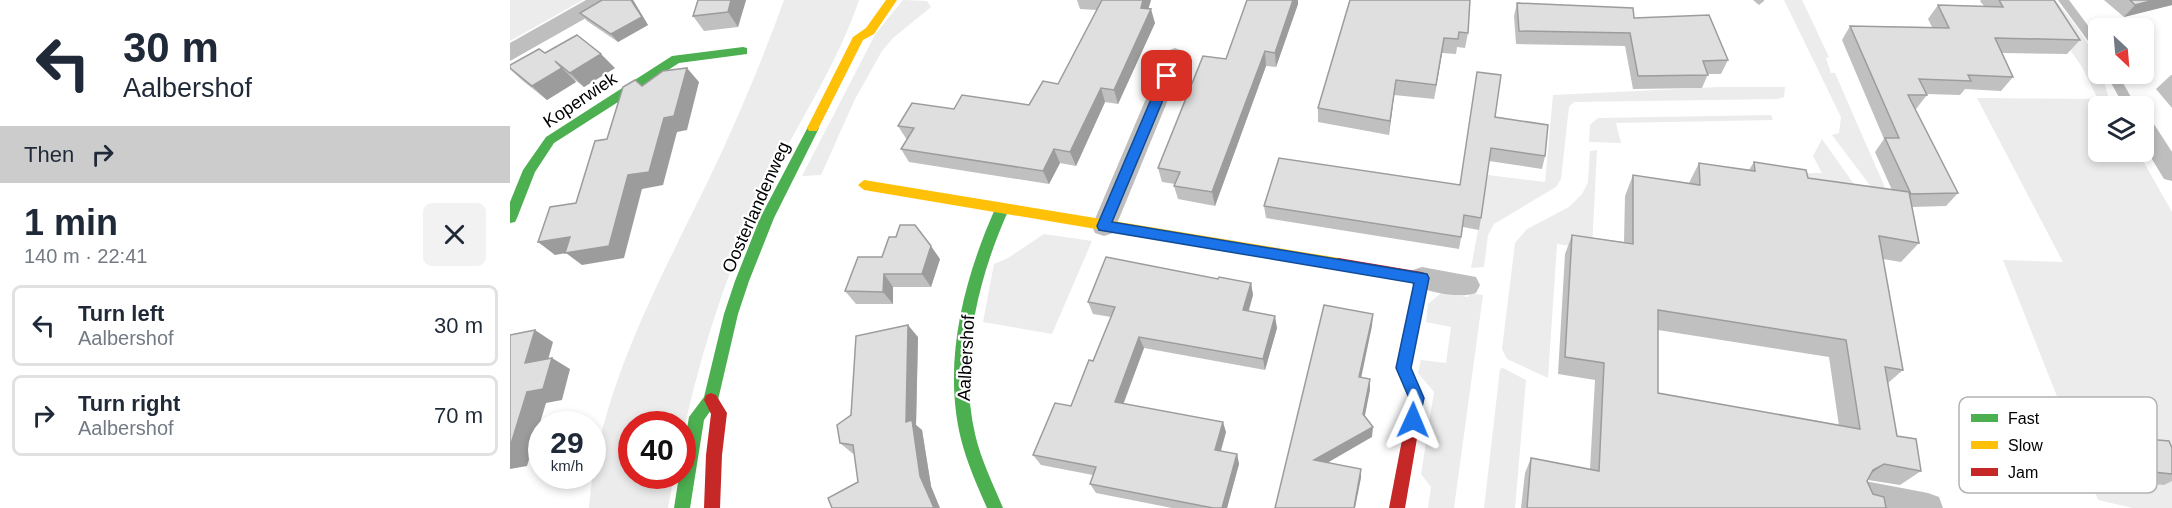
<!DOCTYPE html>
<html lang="en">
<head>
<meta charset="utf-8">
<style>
	:root { --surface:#fff; --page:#f2f2f3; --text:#1f2937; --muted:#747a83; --line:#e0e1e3 }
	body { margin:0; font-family:Arial,sans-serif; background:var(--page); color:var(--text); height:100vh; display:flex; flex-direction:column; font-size:22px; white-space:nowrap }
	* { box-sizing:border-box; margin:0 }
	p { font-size:20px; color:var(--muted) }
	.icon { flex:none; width:33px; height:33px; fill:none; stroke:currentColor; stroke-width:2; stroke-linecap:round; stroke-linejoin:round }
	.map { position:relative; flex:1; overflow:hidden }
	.details { display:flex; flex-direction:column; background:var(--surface); width:510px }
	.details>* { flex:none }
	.banner { background:#fff; color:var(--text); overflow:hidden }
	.needle { width:39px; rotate:154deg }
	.buttons { position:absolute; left:1578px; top:18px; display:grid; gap:12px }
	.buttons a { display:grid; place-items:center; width:66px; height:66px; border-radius:9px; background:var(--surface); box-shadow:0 3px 9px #0003; font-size:30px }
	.speed { position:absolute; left:18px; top:411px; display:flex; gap:12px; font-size:30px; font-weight:700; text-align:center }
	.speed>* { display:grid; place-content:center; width:78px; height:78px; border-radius:50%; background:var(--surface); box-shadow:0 3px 9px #0003; line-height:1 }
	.speed small { font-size:15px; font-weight:400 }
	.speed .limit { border:9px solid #d22; background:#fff; color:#111 }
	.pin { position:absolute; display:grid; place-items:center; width:51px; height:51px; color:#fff; margin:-26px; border-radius:12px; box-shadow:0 3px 9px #0006 }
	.me { position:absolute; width:66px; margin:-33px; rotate:1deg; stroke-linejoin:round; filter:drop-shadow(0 0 4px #0008) }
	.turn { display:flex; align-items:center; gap:21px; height:126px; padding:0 24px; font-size:27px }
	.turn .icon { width:78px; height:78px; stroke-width:2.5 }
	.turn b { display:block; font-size:42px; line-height:51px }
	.then { display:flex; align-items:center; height:57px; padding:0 24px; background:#0003; gap:12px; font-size:22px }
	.round { display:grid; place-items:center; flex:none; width:63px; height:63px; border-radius:9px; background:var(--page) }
	.overview { display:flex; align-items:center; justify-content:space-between; height:102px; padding:0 24px }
	h1 { font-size:36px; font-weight:700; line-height:45px }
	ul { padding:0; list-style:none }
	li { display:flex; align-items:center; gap:18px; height:81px; margin:0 12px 9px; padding:0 12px; border:3px solid var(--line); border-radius:9px }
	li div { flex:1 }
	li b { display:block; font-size:22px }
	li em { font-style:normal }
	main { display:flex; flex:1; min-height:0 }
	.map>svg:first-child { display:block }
</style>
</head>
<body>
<main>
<section class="details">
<div class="banner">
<div class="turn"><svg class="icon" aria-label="left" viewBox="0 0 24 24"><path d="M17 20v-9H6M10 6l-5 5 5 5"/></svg><div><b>30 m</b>Aalbershof</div></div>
<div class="then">Then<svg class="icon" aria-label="right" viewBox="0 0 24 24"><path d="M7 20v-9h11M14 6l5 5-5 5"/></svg></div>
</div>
<div class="overview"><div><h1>1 min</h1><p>140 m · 22:41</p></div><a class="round"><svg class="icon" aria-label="close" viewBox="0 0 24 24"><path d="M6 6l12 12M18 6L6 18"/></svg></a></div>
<ul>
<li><svg class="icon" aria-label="left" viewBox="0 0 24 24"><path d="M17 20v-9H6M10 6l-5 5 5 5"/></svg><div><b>Turn left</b><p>Aalbershof</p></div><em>30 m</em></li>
<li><svg class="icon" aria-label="right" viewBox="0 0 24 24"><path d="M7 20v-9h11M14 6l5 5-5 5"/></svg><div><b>Turn right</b><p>Aalbershof</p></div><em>70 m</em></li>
</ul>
</section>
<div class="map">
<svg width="1662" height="508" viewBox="0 0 1662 508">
	<rect width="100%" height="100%" fill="#fff"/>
	<g fill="#ececec">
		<path d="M0,0H73L0,41Z"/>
		<path d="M274,0H349C329,60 293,115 264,172C222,255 193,343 173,434L172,424H122V476H164L158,508H79C88,391 149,282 200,177C228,118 252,61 274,0Z"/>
		<path d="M393,0L417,1L421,7L383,38L372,51L345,99L311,175L292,176L366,33Z"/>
		<path d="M1274,0H1292L1319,57L1316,58L1321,73H1325L1383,206L1362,188L1322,135L1329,133L1331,117Z"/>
		<path d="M1526,0H1545C1560,18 1588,50 1588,74H1592C1596,85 1597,97 1602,106H1588V152H1628L1662,212V508H1623L1588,500L1493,260L1553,262L1467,98L1588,99L1572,67Z"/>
		<path d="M1209,87H1275L1274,97L1267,99L1064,102L1059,107L1051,179L1046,187L984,224L978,235L974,267L961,268L978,175L1035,182L1043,95Z"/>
		<path d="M1261,115L1263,120L1106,123L1111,143L1079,142L1080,125L1088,118Z"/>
		<path d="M1312,139L1346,187L1243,174L1312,173L1303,156Z"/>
		<path d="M1087,150L1082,249L1047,244L1038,378L997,359L992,349L1005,243L1017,229L1059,207L1072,194L1078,182L1080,151Z"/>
		<path d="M534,234L582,241L542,334L473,322L484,264L498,258Z"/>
		<path d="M931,293L958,297L960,293L973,295L944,508H918L921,487L911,474L924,392L908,373L911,360L936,363L941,327L916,322L918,304Z"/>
		<path d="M993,368L1016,380L1005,508H974L990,369Z"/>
	</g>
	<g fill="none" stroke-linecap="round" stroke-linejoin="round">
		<g fill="#bebebe" fill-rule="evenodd">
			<path d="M1243,0H1254V1L1249,5Z"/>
			<path d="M1548,0H1559L1588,39V50L1584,49Z"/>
			<path d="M1596,74H1608L1626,106H1614Z"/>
		</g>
		<g fill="#bebebe" fill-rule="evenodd">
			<path d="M76,0H102L99,5L0,61V43Z"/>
			<path d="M665,48L673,51L676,56L606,226L603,233L594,236L585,233L582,226L654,56L657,51Z"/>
			<path d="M1634,118L1642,121L1662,152V181L1654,179L1634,146Z"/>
			<path d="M912,267L966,277L970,285L966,293C948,299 921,292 903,286L899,278L903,270Z"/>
			<path d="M1355,481L1418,493L1429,497L1433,508H1348L1344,506L1340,496L1344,486Z"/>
		</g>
		<g fill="#4caf50" fill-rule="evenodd">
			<path d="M233,47L237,48V54L169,63L44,143L25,172L7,218L5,222L0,223V202L13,170L36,137L162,56Z"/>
			<path d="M303,123L309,128L264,218L239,281L228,314L208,400L194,420L180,508H164L169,476H172V458L179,417L194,397L214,314L225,281L250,218L299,125Z"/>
			<path d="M492,204L497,205L499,209C468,278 448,359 465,434C471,460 483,484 493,508H477C467,485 457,463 451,439C432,362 454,279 485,209L487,205Z"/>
		</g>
		<g fill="#ffc107" fill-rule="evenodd">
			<path d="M376,0H387L364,34L353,40L307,131H299L297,128L343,37L356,28Z"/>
			<path d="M354,180L829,258L834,260L836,264L834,268L829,270L354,190L348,185Z"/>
		</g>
		<g fill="#c62828" fill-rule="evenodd">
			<path d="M829,258L912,272L917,274L919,278L900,368L914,398L895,508H879L900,398L886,368L904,282L824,268L822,264L824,260Z"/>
			<path d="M201,393L206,395L217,413L212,455L210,508H194L196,455L201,414L194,400L196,395Z"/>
		</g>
	</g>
	<g fill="#c0c0c0" fill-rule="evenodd">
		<path d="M92,0H123L138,25L108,42L77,21L70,13Z"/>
		<path d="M188,0H236L228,27L194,31L183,16Z"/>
		<path d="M567,0H641L638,9L645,23L608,104L595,102L566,166L550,163L539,184L399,162L391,149L397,140L388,126L444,109L519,105L548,84L587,10L570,9Z"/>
		<path d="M1471,0H1544L1570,40L1557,54L1492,53L1503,77L1491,91L1455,89L1450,95L1416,94L1417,95L1406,109H1405L1448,193L1436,206L1402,207L1409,243L1391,262L1373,259L1393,370L1378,383L1387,436L1411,471L1390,485L1358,480L1357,481L1363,494L1376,508H1011L1015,473L1021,458L1080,469L1085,380L1048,374L1055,254L1062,235L1114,242L1115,196L1123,175L1179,183L1189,163L1239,170L1244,162L1298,178L1382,190L1365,152L1374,139L1332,40L1340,26L1422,27L1418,19L1428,5L1474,6L1470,1ZM1148,330L1319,357L1329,426L1148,393Z"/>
		<path d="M1594,0H1662V5L1614,17Z"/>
		<path d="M1007,3L1124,18L1218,60L1211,74H1198L1192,88L1123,89L1115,46L1006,44L1004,16Z"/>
		<path d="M788,4L766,67L756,66L705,206L668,199L664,186L665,184L652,182L648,168L716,59Z"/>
		<path d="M839,7L958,33L955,48L947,47L946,54L932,53L924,99L884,95L879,135L808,122V108Z"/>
		<path d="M35,53L105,68L74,87L65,80L66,82L37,100L13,81L0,69Z"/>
		<path d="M1661,75H1662V108L1646,89Z"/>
		<path d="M985,117L1035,156L1032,169L979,161L971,218L969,230L953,227L949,249L756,218L754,206L950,185Z"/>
		<path d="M348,257L430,259L421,287H383V304H346L335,291Z"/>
		<path d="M708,279L741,283L743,295L739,311L767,328L755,370L634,348L614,403L716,432L711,451L727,454L729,464L717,508H662L586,493L580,484L583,475L531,465L523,455L561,406L583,361L601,317L583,314L578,302Z"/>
		<path d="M408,337L406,425L412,430L421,486L348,482L344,454L342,453L330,443L341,415Z"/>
		<path d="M1592,435L1662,448V481L1654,485L1586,478L1574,445Z"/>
	</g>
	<g fill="#9c9c9c">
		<path d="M121,0H123L138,25L108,42L101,34Z"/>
		<path d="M221,0H236L228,27L218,12Z"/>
		<path d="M633,0H641L634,23L631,8Z"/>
		<path d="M783,0H788V4L766,67L765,53Z"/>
		<path d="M1644,0H1662V5L1614,17L1625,5Z"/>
		<path d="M641,9L645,23L608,104L604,90Z"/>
		<path d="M934,38L932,53L924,99L926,85Z"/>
		<path d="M755,51L756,66L705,206L702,192Z"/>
		<path d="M91,54L105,68L74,87L60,73Z"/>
		<path d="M52,68L66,82L37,100L22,86Z"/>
		<path d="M177,68L189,82L177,130L167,132L153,185L132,189L114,258L72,265L56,253L45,255L28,242L60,237L118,175L154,118Z"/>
		<path d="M886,80L884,95L879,135L880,121Z"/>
		<path d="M591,88L595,102L566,166L560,152Z"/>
		<path d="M544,149L550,163L539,184L533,171Z"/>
		<path d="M421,246L430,259L421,287L412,274Z"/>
		<path d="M374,274L383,287V304L373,292Z"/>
		<path d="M741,283L743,295L735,322L733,310Z"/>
		<path d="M863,314L862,326L849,388V377Z"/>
		<path d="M765,316L767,328L755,370L753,359Z"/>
		<path d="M398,325L408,337L406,425L412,430L421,486L430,508H424L410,476L396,422Z"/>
		<path d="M25,330L43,342L34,374L15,363Z"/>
		<path d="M629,337L634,348L610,412L605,402Z"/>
		<path d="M42,358L60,369L52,400L36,403L17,466L0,469V447L17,392Z"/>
		<path d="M860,379V390L853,425V414Z"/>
		<path d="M713,422L716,432L708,460L705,450Z"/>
		<path d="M863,427L862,437L805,470L804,460Z"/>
		<path d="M727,454L729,464L717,508H712Z"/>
		<path d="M1374,464L1354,479L1363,470Z"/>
		<path d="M851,469V478L845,508H844Z"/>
	</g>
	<g fill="#dfdfdf" stroke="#9c9c9c" stroke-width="1.5" fill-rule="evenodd">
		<path d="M92,0H121L132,17L101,34L70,13Z"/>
		<path d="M188,0H221L218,12L183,16Z"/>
		<path d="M592,0H633L631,8L641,9L604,90L591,88L560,152L544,149L533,171L391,149L404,128L388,126L402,103L444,109L452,95L519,105L533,81L548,84Z"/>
		<path d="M737,0H783L765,53L755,51L702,192L664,186L670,172L648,168L693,56L716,59Z"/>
		<path d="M840,0H960L958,33L949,32L948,39L934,38L926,85L886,80L880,121L808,108Z"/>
		<path d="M1489,0H1544L1570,40L1485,38L1503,77L1458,75L1461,81L1409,79L1417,95H1398L1448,193L1401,194L1375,138H1389L1340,26L1439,28L1428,5L1493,7Z"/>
		<path d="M1620,0H1644L1625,5Z"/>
		<path d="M1007,3L1123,8L1124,18L1199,15L1218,60L1193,61L1198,75L1128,76L1120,33L1009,31Z"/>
		<path d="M67,35L91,54L60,73L45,61L52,68L22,86L0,68V65L29,49L35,53Z"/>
		<path d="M177,68L164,116L154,118L139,172L118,175L99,246L55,253L60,237L28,242L40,207L66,203L85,141L97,139L113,87L125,80L132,86L153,71Z"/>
		<path d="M967,72L991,75L985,117L1038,125L1035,156L981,148L971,218L954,215L951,237L754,206L769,158L950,185Z"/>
		<path d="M1244,162L1296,170L1298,178L1399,192L1409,243L1369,236L1393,370L1375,367L1387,436L1406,439L1411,471L1374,464L1363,470L1357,481L1363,494L1374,497L1376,508H1017L1021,458L1089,471L1094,363L1055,357L1062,235L1123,244V175L1190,185L1189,163L1245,171ZM1148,310L1336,340L1350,429L1148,393Z"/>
		<path d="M390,225H405L421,246L412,274H374L373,292L335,291L348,257H372L379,237H386Z"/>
		<path d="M596,257L708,279L709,277L741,283L733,310L765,316L753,359L629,337L605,402L713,422L705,450L727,454L712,508H703L580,484L586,467L523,455L545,403L561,406L579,360L583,361L605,307L578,302Z"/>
		<path d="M814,305L863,314L849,377L860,379L853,414L863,427L804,460L851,469L844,508H765Z"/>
		<path d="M398,325L396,422L402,420L410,476L424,508H322L318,498L348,482L343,445L330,443L327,425L341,415L346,336Z"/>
		<path d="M25,330L15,363L42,358L33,389L17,392L0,447V335Z"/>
		<path d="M1592,435L1659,441L1662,448V474L1605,468Z"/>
	</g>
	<path fill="#1a73e8" stroke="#114b97" stroke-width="1.5" d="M657,72L663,76L602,222L917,274L919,278L901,368L914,398L908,425L903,427L897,425L895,420L899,398L886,368L904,283L589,230L587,226L651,76Z"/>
	<g text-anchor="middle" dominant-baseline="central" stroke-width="4.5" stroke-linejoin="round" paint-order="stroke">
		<g font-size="18" fill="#000" stroke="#fff">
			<text transform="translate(70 100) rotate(-34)">Koperwiek</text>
			<text transform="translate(246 207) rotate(-66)">Oosterlandenweg</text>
			<text transform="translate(456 358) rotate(-87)">Aalbershof</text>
		</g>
	</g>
	<rect x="1449" y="397" width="198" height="96" rx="9" fill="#fff" stroke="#b2b2b2" stroke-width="1.5"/>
	<rect x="1461" y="414" width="27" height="8" fill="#4caf50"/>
	<rect x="1461" y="441" width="27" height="8" fill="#ffc107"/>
	<rect x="1461" y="468" width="27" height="8" fill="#c62828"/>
	<g font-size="16" fill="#000">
		<text x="1498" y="424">Fast</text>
		<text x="1498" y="451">Slow</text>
		<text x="1498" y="478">Jam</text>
	</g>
</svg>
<div class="buttons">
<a><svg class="needle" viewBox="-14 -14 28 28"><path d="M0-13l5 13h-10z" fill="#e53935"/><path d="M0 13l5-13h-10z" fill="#747a83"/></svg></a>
<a><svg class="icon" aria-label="layers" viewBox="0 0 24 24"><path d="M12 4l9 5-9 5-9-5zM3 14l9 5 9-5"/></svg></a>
</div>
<div class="speed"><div>29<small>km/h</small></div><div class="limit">40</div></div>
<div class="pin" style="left:657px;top:76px;background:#d93025"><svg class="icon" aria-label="arrive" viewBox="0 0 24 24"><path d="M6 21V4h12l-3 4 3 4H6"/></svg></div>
<svg class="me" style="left:903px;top:420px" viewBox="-20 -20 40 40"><path d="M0-17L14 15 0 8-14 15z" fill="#1a73e8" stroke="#fff" stroke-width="4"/></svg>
</div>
</main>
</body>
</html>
